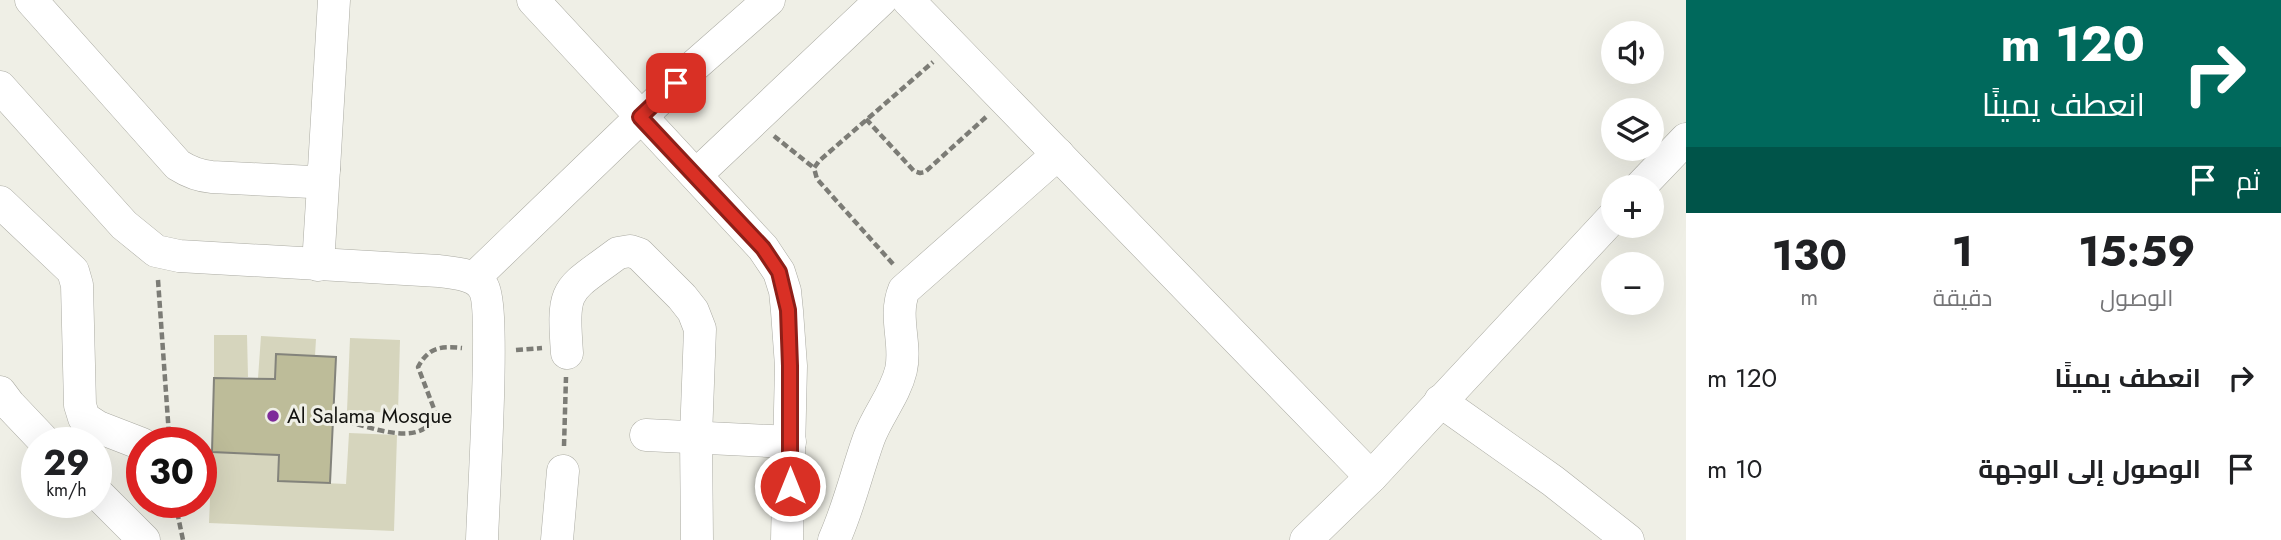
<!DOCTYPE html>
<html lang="ar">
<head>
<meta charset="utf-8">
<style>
	:root { --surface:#fff; --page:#f6f6f6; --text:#202124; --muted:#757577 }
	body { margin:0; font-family:Jost,Cairo,sans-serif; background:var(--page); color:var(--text); direction:rtl; height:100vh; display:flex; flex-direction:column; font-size:26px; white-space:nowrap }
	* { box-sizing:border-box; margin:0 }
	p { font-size:23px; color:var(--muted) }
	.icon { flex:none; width:38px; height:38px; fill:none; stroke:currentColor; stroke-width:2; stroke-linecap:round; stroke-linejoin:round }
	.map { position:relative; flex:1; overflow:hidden; direction:ltr }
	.side { display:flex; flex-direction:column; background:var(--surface); width:595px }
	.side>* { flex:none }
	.banner { background:#00695c; color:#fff; overflow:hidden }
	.buttons { position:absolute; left:1601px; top:21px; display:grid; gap:14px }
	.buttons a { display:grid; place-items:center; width:63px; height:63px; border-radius:50%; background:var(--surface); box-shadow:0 7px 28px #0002; font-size:35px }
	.speed { position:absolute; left:21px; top:427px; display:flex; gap:14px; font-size:35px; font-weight:700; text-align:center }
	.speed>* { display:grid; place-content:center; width:91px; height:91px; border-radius:50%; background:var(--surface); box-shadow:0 7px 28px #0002; line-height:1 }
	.speed small { font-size:18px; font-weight:400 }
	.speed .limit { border:10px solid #d22; background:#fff; color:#111 }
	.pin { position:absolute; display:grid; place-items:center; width:60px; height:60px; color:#fff; margin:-30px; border-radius:14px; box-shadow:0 4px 10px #0006 }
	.me { position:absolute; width:77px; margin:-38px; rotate:0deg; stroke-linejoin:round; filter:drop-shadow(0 0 5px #0008) }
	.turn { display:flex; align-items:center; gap:24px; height:147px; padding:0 21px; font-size:32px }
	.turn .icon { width:91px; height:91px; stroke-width:2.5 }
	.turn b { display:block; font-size:49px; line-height:60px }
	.then { display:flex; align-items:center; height:66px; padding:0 21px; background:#0003; gap:14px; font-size:26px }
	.eta { display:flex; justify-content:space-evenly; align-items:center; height:119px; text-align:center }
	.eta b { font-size:42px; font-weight:700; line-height:49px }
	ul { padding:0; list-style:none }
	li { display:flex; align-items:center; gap:21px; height:91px; padding:0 21px }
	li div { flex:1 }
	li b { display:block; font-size:26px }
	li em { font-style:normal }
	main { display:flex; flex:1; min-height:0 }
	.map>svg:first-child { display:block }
</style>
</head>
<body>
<main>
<section class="side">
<div class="banner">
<div class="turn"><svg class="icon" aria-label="right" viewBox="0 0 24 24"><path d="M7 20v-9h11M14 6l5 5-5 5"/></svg><div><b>120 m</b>انعطف يمينًا</div></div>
<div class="then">ثم<svg class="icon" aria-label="arrive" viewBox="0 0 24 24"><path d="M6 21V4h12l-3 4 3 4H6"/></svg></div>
</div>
<div class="eta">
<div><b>15:59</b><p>الوصول</p></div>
<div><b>1</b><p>دقيقة</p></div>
<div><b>130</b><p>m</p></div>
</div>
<ul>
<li><svg class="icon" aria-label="right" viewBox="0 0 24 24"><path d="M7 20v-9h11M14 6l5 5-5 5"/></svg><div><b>انعطف يمينًا</b></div><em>120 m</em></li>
<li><svg class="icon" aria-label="arrive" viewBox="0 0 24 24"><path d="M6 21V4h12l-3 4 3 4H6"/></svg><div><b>الوصول إلى الوجهة</b></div><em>10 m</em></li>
</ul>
</section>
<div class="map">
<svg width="1686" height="540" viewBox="0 0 1686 540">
	<rect width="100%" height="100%" fill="#efefe6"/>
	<g fill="#d6d5bd">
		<path d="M214,335H247L248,377L214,378Z"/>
		<path d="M261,336L316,339L315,356L276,354L275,379L258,378Z"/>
		<path d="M350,338L400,340L398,413L347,411Z"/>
		<path d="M349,433L397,435L394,531L209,523L212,452L279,455L278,481L346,484Z"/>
	</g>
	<path fill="#bdbc99" stroke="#83837b" stroke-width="2" d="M276,354L336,357L330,483L278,481L279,455L212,452L214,378L275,379Z"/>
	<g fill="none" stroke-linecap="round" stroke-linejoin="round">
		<g stroke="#ababa3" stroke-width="33">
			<g id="minor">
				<path d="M31,0L178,165C189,172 199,176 212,177L311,182L319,179L324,169L334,0"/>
				<path d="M533,0L763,248L779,272L785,291L787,311L791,366L787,540"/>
				<path d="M908,0L1371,477L1306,540"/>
				<path d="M0,87L124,225L156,251L179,256L439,271C453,273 474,273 483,287C496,306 483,503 482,540"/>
				<path d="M696,175L881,0"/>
				<path d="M1640,187L1686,139"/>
				<path d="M0,202L73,271L77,285L80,405L84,418L98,427L142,444"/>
				<path d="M318,265L324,169"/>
				<path d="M474,278L694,66L769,0"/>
				<path d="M567,353C562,285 566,292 618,253L630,251L639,254L682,297L693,311L700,329L696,437L697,540"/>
				<path d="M0,392L9,404L46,443"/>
				<path d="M1440,401L1553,481L1628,540"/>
				<path d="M646,435L790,442"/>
				<path d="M1371,477L1614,216"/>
				<path d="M96,492L144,540"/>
				<path d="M557,540L563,471"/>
				<path d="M834,540C849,507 857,471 869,438C878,414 895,395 901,370C907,343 893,317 904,290L1058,154"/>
			</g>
		</g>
		<g stroke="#7c7c76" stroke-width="4.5" stroke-dasharray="7 3.5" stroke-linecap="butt">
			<path d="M866,119L914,171L920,173L925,172L986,117"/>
			<path d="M774,136L814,168"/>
			<path d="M893,264L817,179L814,168L819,161L933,62"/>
			<path d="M158,280L169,435"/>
			<path d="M516,350L542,348"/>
			<path d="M347,422C373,427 422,449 436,414L418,367C429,347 440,346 462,348"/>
			<path d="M564,446L566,377"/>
			<path d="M175,502L183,540"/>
		</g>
		<use href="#minor" stroke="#fff" stroke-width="32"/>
	</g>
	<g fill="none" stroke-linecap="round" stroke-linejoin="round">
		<g stroke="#8d1f18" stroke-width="18">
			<path id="route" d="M676,83L640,117L763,248L779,272L788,310L790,366V486"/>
		</g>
		<use href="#route" stroke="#d93025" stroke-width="12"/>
	</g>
	<circle fill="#7e2b9a" stroke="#efefe6" stroke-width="2.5" cx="273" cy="416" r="7"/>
	<g text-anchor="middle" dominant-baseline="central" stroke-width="6" stroke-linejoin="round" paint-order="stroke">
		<g font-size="21" fill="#12120f" stroke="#efefe6" text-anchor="start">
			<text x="287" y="416">Al Salama Mosque</text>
		</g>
	</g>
</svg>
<div class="buttons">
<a><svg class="icon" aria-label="sound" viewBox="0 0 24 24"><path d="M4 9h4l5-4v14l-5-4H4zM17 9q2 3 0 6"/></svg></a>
<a><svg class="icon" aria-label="layers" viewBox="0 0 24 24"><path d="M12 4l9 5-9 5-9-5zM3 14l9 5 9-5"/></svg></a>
<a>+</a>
<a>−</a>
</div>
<div class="speed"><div>29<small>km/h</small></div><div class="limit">30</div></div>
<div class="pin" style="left:676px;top:83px;background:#d93025"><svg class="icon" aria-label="arrive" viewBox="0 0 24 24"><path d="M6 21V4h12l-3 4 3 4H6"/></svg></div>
<svg class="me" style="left:790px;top:486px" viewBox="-20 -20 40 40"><circle r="17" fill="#d93025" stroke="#fff" stroke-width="3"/><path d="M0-11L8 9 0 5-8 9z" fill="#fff"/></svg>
</div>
</main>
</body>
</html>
